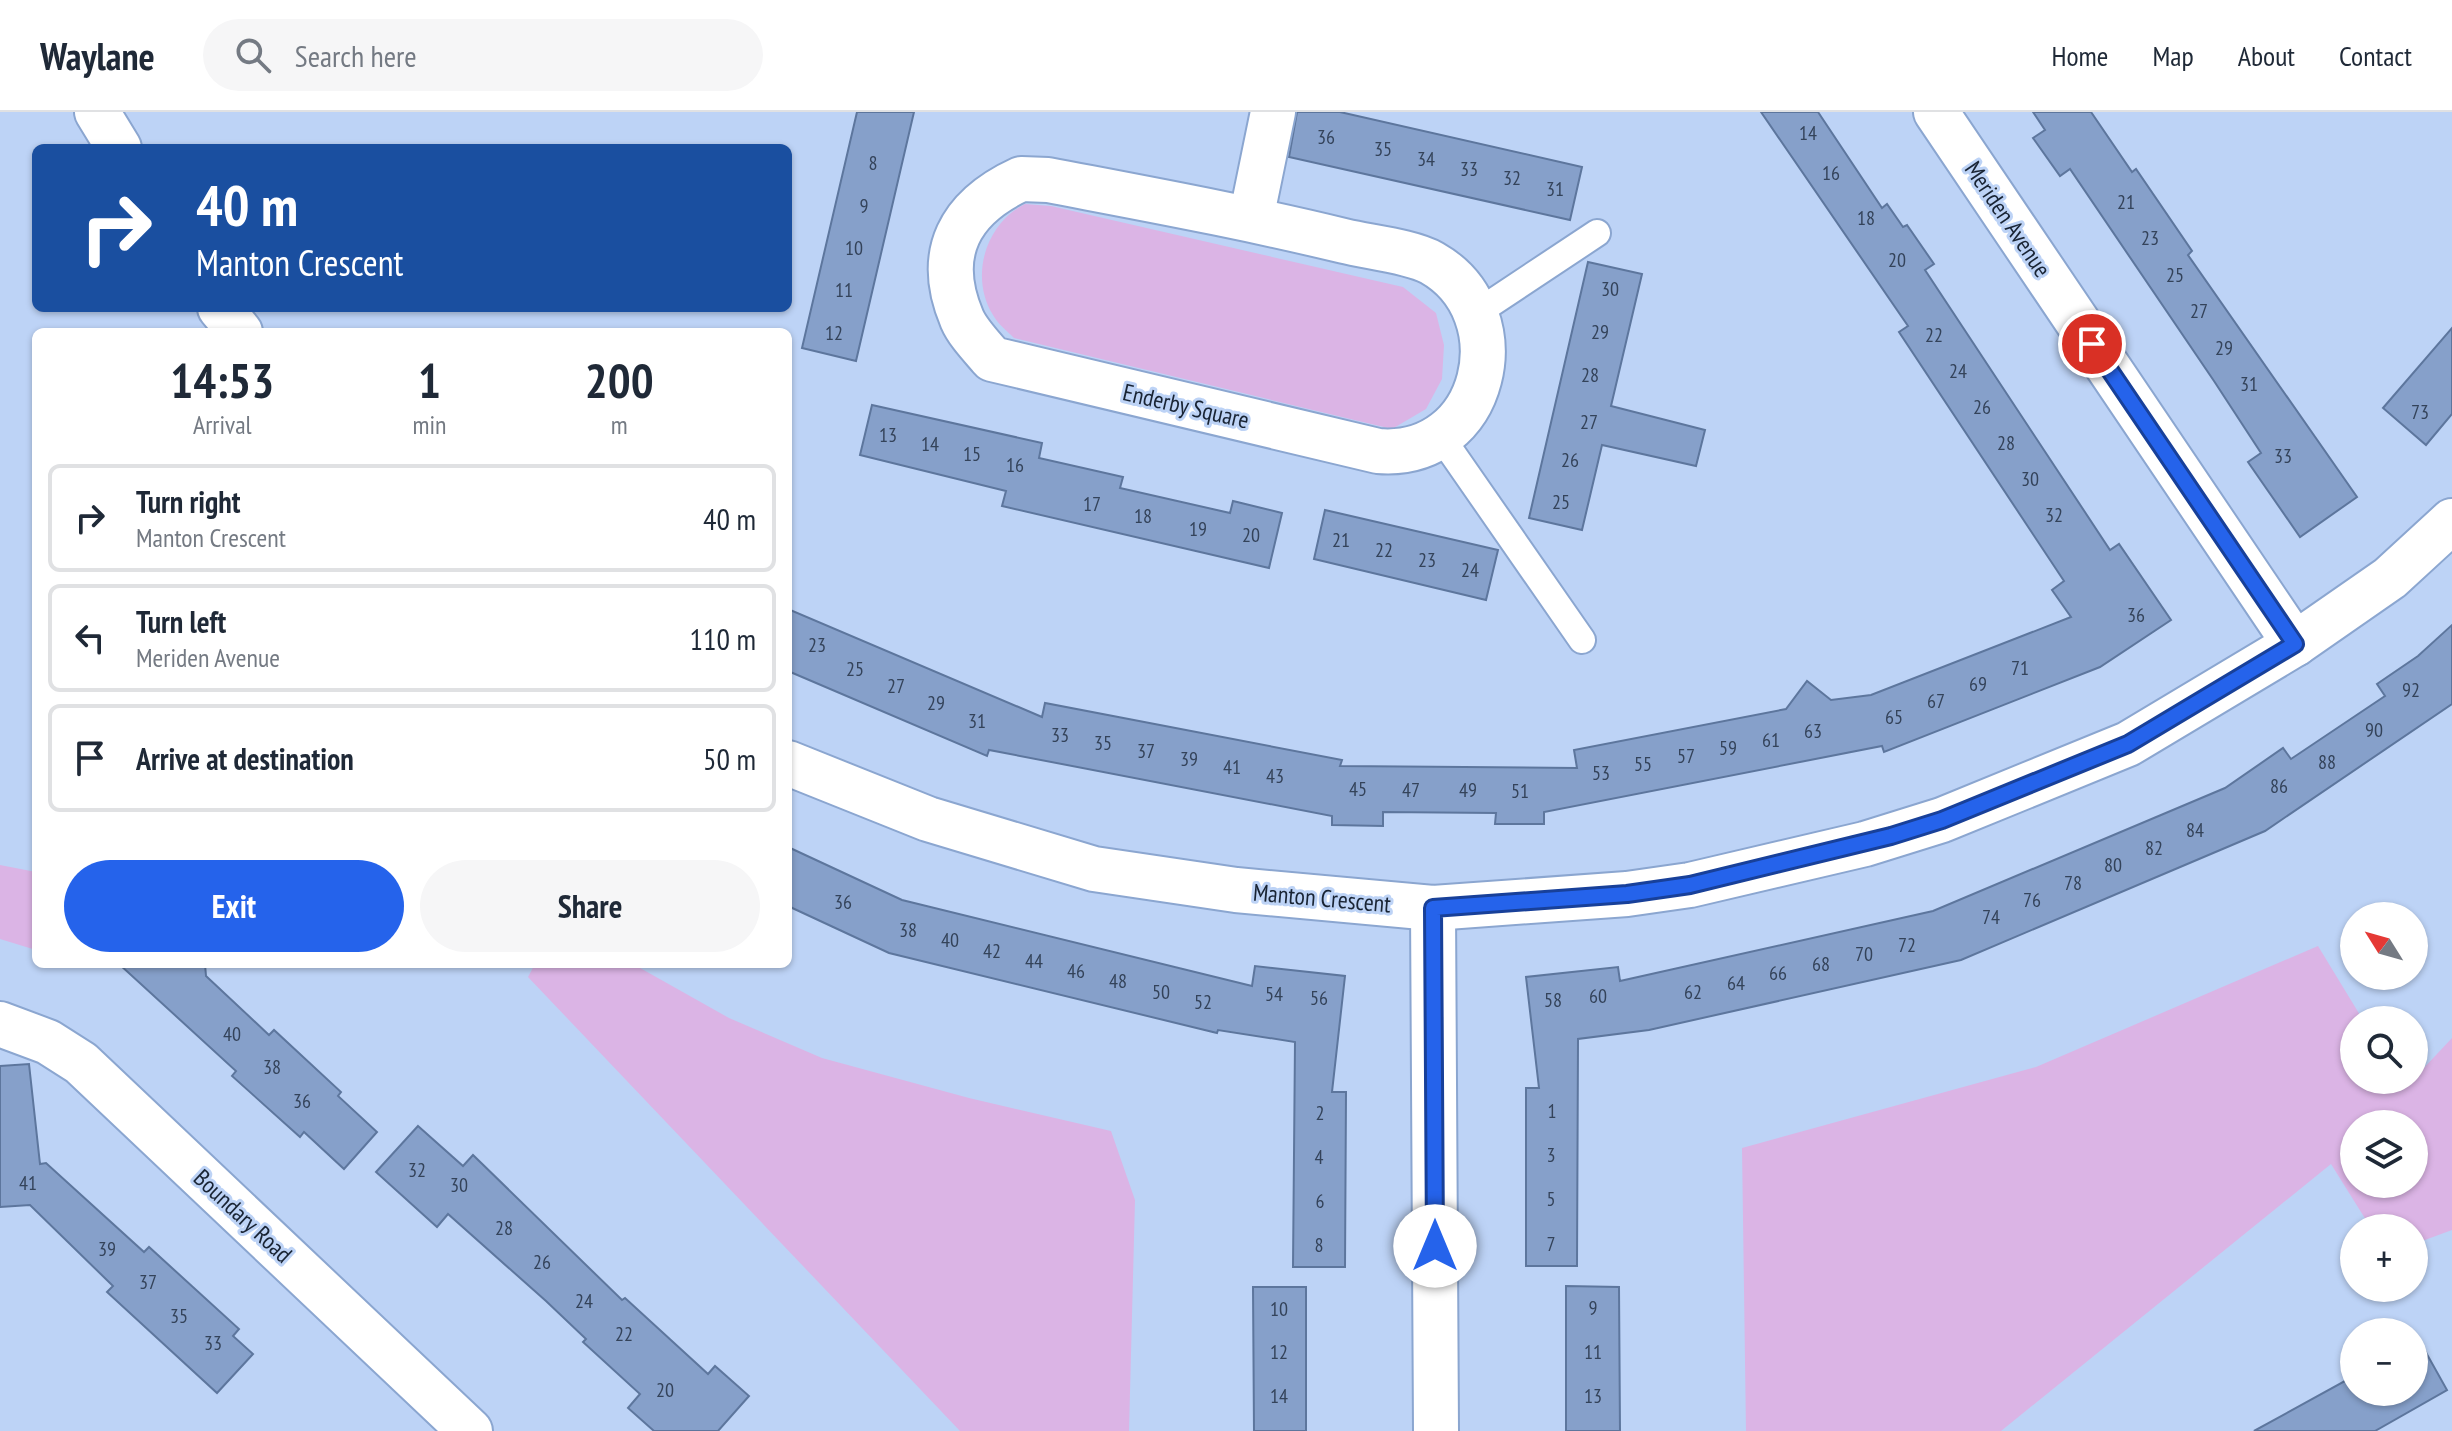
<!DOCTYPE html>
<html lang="en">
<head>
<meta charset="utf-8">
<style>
	:root { --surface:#fff; --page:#f6f6f7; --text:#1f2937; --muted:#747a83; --line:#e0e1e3; --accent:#2563eb }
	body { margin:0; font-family:"PT Sans Narrow",sans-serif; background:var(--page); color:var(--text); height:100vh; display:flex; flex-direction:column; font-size:30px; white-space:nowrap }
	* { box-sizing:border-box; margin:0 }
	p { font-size:26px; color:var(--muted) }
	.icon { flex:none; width:44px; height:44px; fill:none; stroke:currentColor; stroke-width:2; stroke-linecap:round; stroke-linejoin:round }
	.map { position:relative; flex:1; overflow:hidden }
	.panel { position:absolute; left:32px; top:216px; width:760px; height:640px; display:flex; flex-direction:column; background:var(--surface); border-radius:12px; box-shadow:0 2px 6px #0004 }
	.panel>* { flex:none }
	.banner { position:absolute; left:32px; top:32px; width:760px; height:168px; border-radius:12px; box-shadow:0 2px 6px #0004; background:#1a4fa0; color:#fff; overflow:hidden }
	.needle { width:52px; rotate:307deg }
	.buttons { position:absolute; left:2340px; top:790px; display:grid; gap:16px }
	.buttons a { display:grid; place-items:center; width:88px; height:88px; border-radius:50%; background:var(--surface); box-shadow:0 2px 6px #0004; font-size:40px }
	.pin { position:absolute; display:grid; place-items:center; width:68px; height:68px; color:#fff; margin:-34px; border:4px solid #fff; border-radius:50%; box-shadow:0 2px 8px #0007 }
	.me { position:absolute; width:88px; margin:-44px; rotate:0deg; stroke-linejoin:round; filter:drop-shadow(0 0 6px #0008) }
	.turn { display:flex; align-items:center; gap:28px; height:168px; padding:0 32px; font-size:36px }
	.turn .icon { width:104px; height:104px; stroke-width:2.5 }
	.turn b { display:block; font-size:56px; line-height:68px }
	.eta { display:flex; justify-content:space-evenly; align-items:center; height:136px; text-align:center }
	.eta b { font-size:48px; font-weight:700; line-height:56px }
	.cta { display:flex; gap:16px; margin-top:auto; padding:16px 32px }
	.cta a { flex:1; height:92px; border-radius:48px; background:var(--accent); color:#fff; font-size:32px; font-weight:700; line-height:92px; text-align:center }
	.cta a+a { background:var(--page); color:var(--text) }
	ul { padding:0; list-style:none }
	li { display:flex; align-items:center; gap:24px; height:108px; margin:0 16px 12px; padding:0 16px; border:4px solid var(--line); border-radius:12px }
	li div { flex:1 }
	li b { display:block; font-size:30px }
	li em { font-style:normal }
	header { display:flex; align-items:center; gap:48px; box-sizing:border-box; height:112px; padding:0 40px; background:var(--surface); border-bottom:2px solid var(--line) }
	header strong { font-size:38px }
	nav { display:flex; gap:44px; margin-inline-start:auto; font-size:28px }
	.search { width:560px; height:72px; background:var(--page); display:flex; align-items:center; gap:20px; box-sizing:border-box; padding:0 28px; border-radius:44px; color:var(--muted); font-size:30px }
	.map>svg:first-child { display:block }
</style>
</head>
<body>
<header>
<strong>Waylane</strong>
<div class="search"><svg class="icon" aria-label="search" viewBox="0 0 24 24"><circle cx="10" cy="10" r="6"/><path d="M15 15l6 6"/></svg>Search here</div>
<nav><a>Home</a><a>Map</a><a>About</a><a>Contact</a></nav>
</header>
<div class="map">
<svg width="2452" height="1319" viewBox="0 0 2452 1319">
	<rect width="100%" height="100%" fill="#bdd3f6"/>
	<g fill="#dbb4e5" fill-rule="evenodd">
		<path d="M1025,92L1051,94L1403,175L1436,201L1444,233L1442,267L1426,297L1392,317L1014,226C1007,219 998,212 993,203C969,164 986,111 1025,92Z"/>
		<path d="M0,753L36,760V838L0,827Z"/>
		<path d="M2318,834L2363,908H2354V968H2399L2405,976L2452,926V1118L2414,1132V1116H2371L2331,1052L2001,1319H1746L1742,1036L2036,955ZM2354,1012H2414V1072H2354Z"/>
		<path d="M535,852H633L729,906L822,946L969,986L1111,1019L1135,1088L1129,1319H960L528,865Z"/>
	</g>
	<g fill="#86a0ca" stroke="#5d769d" stroke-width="2">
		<path d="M857,0H914L856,249L802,236Z"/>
		<path d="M1297,0H1340L1582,55L1570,108L1289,45Z"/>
		<path d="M1761,0H1818L1882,96L1887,92L1903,115L1907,113L1934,152L1925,158L2110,438L2119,432L2171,508L2100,555L1884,640L1882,634L1544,700V712H1495L1496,701L1383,700V714L1332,713V704L989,638L987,644L788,559V497L1042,605L1045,591L1342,648L1340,654L1577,656L1574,638L1786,597L1807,569L1831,588L1871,583L2071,505L2052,478L2064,469L1899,220L1908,214Z"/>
		<path d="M2033,0H2091L2132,60L2136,57L2192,139L2188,143L2357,385L2300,425L2248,350L2261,341L2214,269L2070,57L2060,64L2033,26L2045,18Z"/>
		<path d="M1588,150L1642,162L1611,294L1705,318L1696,354L1602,333L1582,418L1529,406Z"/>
		<path d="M2452,216V302L2426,333L2383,296Z"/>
		<path d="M872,293L1042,331L1039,346L1123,365L1120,376L1230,401L1233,389L1282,401L1269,456L1002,394L1006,379L860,343Z"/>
		<path d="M1325,398L1498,438L1486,488L1314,447Z"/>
		<path d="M2452,513V592L2265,719L1961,848L1649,918L1578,927L1577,1154H1526V976H1539L1526,865L1618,855L1620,869L1933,799L2225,676L2283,636L2291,647L2385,584L2377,572L2418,544Z"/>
		<path d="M788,735L902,788L1252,874L1255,854L1345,864L1332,980H1346L1345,1155H1293L1295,930L1218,918L1217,921L889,841L788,794Z"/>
		<path d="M119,852H205L206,864L269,923L274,918L341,980L338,984L377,1020L344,1057L304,1020L300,1025L232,964L236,959Z"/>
		<path d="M29,952L40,1052L46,1051L144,1140L149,1135L239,1217L233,1224L253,1242L217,1281L107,1180L113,1174L30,1093L0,1095V954Z"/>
		<path d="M418,1014L463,1054L473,1043L622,1188L625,1186L708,1262L715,1254L749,1284L718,1319H654L628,1296L640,1282L583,1230L586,1227L546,1189L448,1102L437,1115L376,1060Z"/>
		<path d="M1566,1174L1619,1175L1620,1319H1566Z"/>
		<path d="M1253,1175H1306V1319H1254Z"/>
		<path d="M2419,1228L2447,1278L2375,1319H2254L2354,1264V1280H2414V1230Z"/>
	</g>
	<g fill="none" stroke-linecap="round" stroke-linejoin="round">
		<g stroke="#8ba6d0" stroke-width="30">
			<g id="lane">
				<path d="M1475,202L1597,121"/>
				<path d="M1441,325L1582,528"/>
			</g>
		</g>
		<g stroke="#8ba6d0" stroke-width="48">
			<g id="street">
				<path d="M97,0L119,36"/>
				<path d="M1936,0L2295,532"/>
				<path d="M1021,67L1048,68C1147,87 1246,105 1344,129C1368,135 1411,139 1432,151C1520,201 1488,348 1378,339L992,247C982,235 968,221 962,207C934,141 960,95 1021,67Z"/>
				<path d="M1251,107L1273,0"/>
				<path d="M220,196L240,220"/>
				<path d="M788,651L928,707L1094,757L1236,778L1433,796L1627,782L1690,773L1865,732L1942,708L2128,632L2295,532L2390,466L2452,409"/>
				<path d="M1433,796L1436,1319"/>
				<path d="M0,912L48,930L81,951L470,1319"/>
			</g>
		</g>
		<use href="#lane" stroke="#fff" stroke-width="26"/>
		<use href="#street" stroke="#fff" stroke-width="44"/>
	</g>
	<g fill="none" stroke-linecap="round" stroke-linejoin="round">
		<g stroke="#184099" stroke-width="20">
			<path id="route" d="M1435,1134L1433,796L1627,782L1690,773L1891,724L1942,708L2128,632L2295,532L2092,232"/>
		</g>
		<use href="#route" stroke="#2563eb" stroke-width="14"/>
	</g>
	<g text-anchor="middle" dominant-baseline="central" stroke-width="6" stroke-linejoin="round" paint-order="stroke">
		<g font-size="20" fill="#34435a">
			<text x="1808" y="21">14</text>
			<text x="1326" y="25">36</text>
			<text x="1383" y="37">35</text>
			<text x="1426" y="47">34</text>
			<text x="873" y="51">8</text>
			<text x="1469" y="57">33</text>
			<text x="1831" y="61">16</text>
			<text x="1512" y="66">32</text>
			<text x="1555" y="77">31</text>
			<text x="2126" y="90">21</text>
			<text x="864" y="94">9</text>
			<text x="1866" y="106">18</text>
			<text x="2150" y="126">23</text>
			<text x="854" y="136">10</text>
			<text x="1897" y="148">20</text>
			<text x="2175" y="163">25</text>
			<text x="1610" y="177">30</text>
			<text x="844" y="178">11</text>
			<text x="2199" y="199">27</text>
			<text x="1600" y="220">29</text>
			<text x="834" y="221">12</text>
			<text x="1934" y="223">22</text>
			<text x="2224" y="236">29</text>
			<text x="1958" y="259">24</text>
			<text x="1590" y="263">28</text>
			<text x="2249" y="272">31</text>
			<text x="1982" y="295">26</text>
			<text x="2420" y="300">73</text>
			<text x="1589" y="310">27</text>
			<text x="888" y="323">13</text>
			<text x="2006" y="331">28</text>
			<text x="930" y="332">14</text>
			<text x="972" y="342">15</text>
			<text x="2283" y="344">33</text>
			<text x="1570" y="348">26</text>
			<text x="1015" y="353">16</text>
			<text x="2030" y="367">30</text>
			<text x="1561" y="390">25</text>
			<text x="1092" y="392">17</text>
			<text x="2054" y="403">32</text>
			<text x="1143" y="404">18</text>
			<text x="1198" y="417">19</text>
			<text x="1251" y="423">20</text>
			<text x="1341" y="428">21</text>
			<text x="1384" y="438">22</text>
			<text x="1427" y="448">23</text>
			<text x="1470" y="458">24</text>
			<text x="2136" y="503">36</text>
			<text x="817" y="533">23</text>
			<text x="2020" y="556">71</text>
			<text x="855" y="557">25</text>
			<text x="1978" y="572">69</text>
			<text x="896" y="574">27</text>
			<text x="2411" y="578">92</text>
			<text x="1936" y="589">67</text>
			<text x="936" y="591">29</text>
			<text x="1894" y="605">65</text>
			<text x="977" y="609">31</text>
			<text x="2374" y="618">90</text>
			<text x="1813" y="619">63</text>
			<text x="1060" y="623">33</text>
			<text x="1771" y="628">61</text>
			<text x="1103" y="631">35</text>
			<text x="1728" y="636">59</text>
			<text x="1146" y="639">37</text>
			<text x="1686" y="644">57</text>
			<text x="1189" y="647">39</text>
			<text x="2327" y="650">88</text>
			<text x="1643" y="652">55</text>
			<text x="1232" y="655">41</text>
			<text x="1601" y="661">53</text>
			<text x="1275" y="664">43</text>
			<text x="2279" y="674">86</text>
			<text x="1358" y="677">45</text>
			<text x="1411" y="678">47</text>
			<text x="1468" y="678">49</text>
			<text x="1520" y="679">51</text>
			<text x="2195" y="718">84</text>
			<text x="2154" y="736">82</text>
			<text x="2113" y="753">80</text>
			<text x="2073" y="771">78</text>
			<text x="2032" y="788">76</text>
			<text x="843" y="790">36</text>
			<text x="1991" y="805">74</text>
			<text x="908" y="818">38</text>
			<text x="950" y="828">40</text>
			<text x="1907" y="833">72</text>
			<text x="992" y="839">42</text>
			<text x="1864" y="842">70</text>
			<text x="1034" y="849">44</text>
			<text x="1821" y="852">68</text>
			<text x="1076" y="859">46</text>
			<text x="1778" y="861">66</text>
			<text x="1118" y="869">48</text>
			<text x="1736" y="871">64</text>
			<text x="1161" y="880">50</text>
			<text x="1693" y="880">62</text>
			<text x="1274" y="882">54</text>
			<text x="1598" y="884">60</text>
			<text x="1319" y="886">56</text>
			<text x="1553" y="888">58</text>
			<text x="1203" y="890">52</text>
			<text x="232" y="922">40</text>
			<text x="272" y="955">38</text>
			<text x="302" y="989">36</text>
			<text x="1552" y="999">1</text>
			<text x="1320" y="1001">2</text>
			<text x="1551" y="1043">3</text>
			<text x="1319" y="1045">4</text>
			<text x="417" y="1058">32</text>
			<text x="28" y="1071">41</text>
			<text x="459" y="1073">30</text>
			<text x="1551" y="1087">5</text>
			<text x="1320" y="1089">6</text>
			<text x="504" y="1116">28</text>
			<text x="1551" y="1132">7</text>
			<text x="1319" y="1133">8</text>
			<text x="107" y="1137">39</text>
			<text x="542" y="1150">26</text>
			<text x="148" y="1170">37</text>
			<text x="584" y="1189">24</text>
			<text x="1593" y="1196">9</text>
			<text x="1279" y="1197">10</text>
			<text x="179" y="1204">35</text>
			<text x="624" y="1222">22</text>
			<text x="213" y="1231">33</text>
			<text x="1279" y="1240">12</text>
			<text x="1593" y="1240">11</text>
			<text x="665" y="1278">20</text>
			<text x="1279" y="1284">14</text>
			<text x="1593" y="1284">13</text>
		</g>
		<g font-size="24" fill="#192434" stroke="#bdd3f6">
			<text transform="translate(2008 107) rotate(56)">Meriden Avenue</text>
			<text transform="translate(1186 294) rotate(13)">Enderby Square</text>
			<text transform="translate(1322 786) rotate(5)">Manton Crescent</text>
			<text transform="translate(243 1104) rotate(43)">Boundary Road</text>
		</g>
	</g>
</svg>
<div class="buttons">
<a><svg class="needle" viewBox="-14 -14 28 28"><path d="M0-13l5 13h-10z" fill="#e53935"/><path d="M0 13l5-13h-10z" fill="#747a83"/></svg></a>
<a><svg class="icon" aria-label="search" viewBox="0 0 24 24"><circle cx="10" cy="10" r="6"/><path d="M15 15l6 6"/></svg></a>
<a><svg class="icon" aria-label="layers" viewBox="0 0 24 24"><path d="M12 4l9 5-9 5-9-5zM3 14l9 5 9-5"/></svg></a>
<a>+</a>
<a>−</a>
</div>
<div class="pin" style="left:2092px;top:232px;background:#d93025"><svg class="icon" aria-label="arrive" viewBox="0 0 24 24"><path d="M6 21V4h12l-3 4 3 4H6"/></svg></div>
<svg class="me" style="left:1435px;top:1134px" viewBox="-20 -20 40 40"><circle r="19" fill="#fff"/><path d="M0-13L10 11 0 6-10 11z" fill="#2563eb"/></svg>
<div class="banner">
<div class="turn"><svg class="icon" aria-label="right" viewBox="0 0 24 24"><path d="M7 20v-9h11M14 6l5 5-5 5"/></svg><div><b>40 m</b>Manton Crescent</div></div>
</div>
<section class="panel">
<div class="eta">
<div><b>14:53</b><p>Arrival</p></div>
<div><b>1</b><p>min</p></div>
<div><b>200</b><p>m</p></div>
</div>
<ul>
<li><svg class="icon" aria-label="right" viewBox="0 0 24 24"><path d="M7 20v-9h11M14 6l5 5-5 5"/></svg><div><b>Turn right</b><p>Manton Crescent</p></div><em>40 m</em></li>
<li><svg class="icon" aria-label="left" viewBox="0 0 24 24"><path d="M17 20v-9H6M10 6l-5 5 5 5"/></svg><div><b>Turn left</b><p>Meriden Avenue</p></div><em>110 m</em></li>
<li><svg class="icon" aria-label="arrive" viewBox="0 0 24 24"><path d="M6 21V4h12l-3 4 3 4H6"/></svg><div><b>Arrive at destination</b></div><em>50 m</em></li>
</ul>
<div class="cta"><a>Exit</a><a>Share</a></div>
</section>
</div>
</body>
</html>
